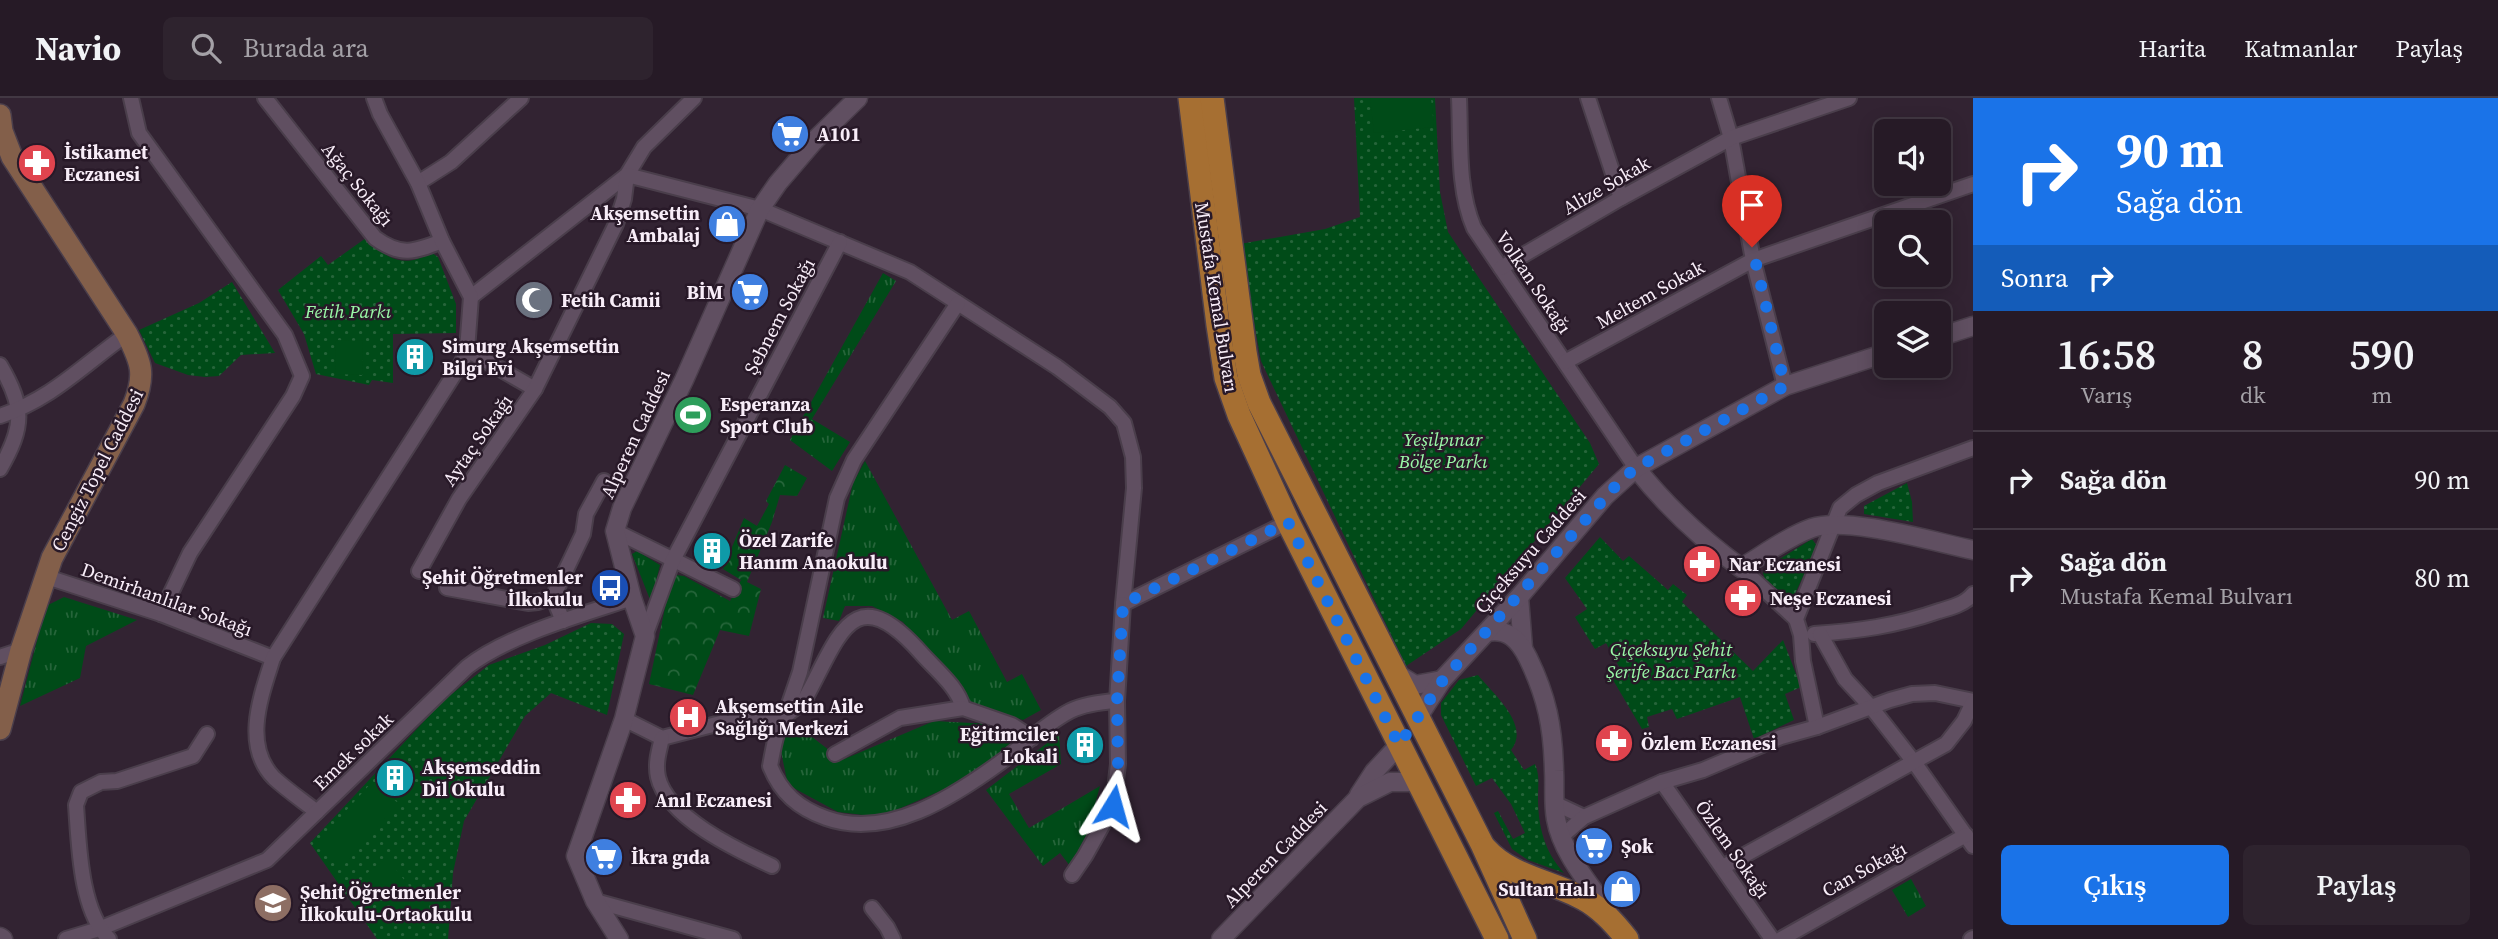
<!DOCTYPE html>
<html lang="tr">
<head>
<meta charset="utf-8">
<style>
	:root { --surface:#261a26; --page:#2e232e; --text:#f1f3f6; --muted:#a4a1a7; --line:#423843; --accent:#1a73e8 }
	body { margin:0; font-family:"Source Serif 4",serif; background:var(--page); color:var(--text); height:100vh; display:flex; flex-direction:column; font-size:26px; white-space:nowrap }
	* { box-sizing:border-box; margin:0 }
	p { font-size:23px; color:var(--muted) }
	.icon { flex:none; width:38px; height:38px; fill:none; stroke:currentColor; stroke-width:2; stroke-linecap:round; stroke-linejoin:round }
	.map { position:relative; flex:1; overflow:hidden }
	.details { display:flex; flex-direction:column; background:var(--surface); width:525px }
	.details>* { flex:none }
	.banner { background:#1a73e8; color:#fff; overflow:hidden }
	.tools { position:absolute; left:1874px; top:21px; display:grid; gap:14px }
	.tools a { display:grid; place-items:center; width:77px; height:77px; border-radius:10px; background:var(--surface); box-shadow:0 4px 18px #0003,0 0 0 2px var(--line); font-size:35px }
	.pin { position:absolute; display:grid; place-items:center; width:60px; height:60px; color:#fff; margin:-72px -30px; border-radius:50% 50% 50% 0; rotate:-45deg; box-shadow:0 0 7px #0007 }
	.pin .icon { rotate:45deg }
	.me { position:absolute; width:77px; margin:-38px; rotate:8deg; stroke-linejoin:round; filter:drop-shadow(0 0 5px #0008) }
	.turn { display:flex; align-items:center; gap:24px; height:147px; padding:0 28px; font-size:32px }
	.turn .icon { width:91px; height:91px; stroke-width:2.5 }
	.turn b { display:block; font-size:49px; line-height:60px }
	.then { display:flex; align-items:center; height:66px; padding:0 28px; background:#0003; gap:14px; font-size:26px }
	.eta { display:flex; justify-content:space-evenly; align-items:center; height:119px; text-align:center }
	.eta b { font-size:42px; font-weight:600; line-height:49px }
	.action { display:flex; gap:14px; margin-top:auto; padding:14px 28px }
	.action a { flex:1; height:80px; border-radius:10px; background:var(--accent); color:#fff; font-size:28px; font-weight:600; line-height:80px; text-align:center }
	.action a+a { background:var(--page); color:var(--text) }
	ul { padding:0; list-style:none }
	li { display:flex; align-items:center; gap:21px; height:98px; padding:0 28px; border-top:2px solid var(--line) }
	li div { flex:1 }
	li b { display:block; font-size:26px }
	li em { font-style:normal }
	header { display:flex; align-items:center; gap:42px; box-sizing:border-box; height:98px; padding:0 35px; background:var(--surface); border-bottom:2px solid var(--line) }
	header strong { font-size:33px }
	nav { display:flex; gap:38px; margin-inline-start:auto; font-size:24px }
	.search { width:490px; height:63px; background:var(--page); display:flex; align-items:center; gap:18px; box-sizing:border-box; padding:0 24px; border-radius:10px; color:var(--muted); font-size:26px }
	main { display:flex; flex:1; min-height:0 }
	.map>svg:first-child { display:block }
</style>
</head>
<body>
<header>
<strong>Navio</strong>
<div class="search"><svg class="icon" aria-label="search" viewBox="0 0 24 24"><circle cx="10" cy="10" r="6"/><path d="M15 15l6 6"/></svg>Burada ara</div>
<nav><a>Harita</a><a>Katmanlar</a><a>Paylaş</a></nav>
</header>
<main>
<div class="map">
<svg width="1973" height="841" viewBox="0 0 1973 841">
	<defs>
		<pattern id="grass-tufts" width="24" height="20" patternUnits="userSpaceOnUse" patternTransform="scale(1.75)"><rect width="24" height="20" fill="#004b18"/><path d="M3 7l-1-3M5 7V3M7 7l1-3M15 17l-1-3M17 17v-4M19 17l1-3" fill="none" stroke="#26653a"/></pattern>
		<pattern id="forest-crowns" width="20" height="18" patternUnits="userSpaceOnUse" patternTransform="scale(1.75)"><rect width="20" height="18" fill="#004b18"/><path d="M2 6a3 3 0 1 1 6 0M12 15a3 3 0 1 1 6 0" fill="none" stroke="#26653a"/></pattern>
		<pattern id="park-dots" width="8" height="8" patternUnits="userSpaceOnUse" patternTransform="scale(1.75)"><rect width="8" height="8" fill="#004b18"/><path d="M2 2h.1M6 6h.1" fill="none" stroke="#26653a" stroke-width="1.8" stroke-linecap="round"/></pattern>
	</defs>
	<rect width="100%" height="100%" fill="#322332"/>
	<g fill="url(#grass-tufts)">
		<path d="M883,175L896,183L812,321L850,344L832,373L790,342Z"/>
		<path d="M865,363L952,522L969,513L1007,584L1022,576L1041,612L1023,622L970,605L903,524L872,508H845L839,523L823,520L853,385Z"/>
		<path d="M637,453L660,467L651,504L632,456Z"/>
		<path d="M64,499L137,522L86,548L80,580L20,608L46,508Z"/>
		<path d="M934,623L990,626L1014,642L968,681L880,719L838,714L788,687L779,644L795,626L842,662Z"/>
		<path d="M1059,636L1061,666L1009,696L1029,730L1100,688L1087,736L1070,768L1060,755L1043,768L986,692Z"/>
		<path d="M1911,781L1926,808L1908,819L1892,792Z"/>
	</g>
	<path fill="url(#forest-crowns)" d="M785,367L807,380L797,398L780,397L772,424L747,484L761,491L749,538L720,532L693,597L649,586L671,481L676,477L684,478L730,503L741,482L723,471L744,420L757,428L769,406L766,403Z"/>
	<g fill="url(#park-dots)">
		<path d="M1354,0H1435L1440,94L1448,134L1590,345L1599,366L1461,531L1406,568L1261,263L1240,146L1325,131L1360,119Z"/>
		<path d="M366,140C375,145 380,153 388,158C405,167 417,162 432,155L438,159L456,206V235L393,236V285L372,282L369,287L316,276L304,236L278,192L321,158L328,167Z"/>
		<path d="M232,184L275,255L241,257L219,278L205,279L188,277L155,265L139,232L199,205Z"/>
		<path d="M1907,385L1912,404L1913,424L1864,416V408Z"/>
		<path d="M1600,439L1623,463L1629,458L1668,492L1673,486L1687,497L1682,504L1753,573L1783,542L1801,589L1785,596L1794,622L1754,641L1740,599L1677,621L1672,611L1647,619L1649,629L1642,631L1613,582L1621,572L1606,545L1595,551L1575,519L1587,511L1565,480Z"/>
		<path d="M1812,441L1817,448L1794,498L1788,500L1765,481L1763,475L1765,470Z"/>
		<path d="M591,525L612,526L624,536L607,617L551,595L525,618L464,723L453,775L448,841H377L310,745L444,602L489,567L545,547Z"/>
		<path d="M1478,577C1493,596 1531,627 1511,652L1524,672L1535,666C1540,677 1538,688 1538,699C1538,728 1544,753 1564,775L1528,762L1512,751L1494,715L1498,713L1513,741L1525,735L1511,706L1492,680L1476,688L1441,617V605L1459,582Z"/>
	</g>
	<g fill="#004b18">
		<path d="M1370,0H1431L1434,29L1374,35Z"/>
		<path d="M336,242L363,243L362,277L335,276Z"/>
		<path d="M372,684L398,705L343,768L318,744Z"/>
		<path d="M387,760L423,806L402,822L366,776Z"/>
	</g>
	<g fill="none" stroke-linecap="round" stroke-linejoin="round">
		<g stroke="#4a3e4b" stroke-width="18">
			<g id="minor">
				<path d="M131,0L139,35L285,237L302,278L293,298L190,455L161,516"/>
				<path d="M265,0L375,140C401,159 414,154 442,143"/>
				<path d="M1459,0C1461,42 1457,91 1474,130L1636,370"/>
				<path d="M1588,0L1621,100"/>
				<path d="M1719,0L1731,40L1753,162L1785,288"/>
				<path d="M418,85L451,64L521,0"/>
				<path d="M1501,170L1621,100L1731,40L1849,0"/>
				<path d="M471,199L627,77L644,49L694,0"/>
				<path d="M467,252L535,291"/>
				<path d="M1565,264L1753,162L1973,86"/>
				<path d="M0,267C25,309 24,329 0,371"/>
				<path d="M0,318C52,301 83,267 127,236"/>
				<path d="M615,433L733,491"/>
				<path d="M1741,470L1796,521"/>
				<path d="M419,473L459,401L535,291L616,126L624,101L627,77L760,111L910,174L1057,269L1110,309L1124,325L1133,359L1134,390L1123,506L1288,424"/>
				<path d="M47,479L161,516L273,560"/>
				<path d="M447,490L528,505L538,504L553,499"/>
				<path d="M563,523L553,499L583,436L586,416L604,383"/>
				<path d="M1814,536C1858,533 1896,528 1939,513C1950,510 1965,506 1973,496"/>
				<path d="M1820,536L1845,581L1871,609L1914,664L1973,748"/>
				<path d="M645,538L673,462L840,144"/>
				<path d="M0,559L21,552"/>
				<path d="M963,610C958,589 936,572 921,555C853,478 839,539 806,599C801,608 793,610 787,617C776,628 773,653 770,668C781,695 798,710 826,720C887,742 953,699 1001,664C1024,647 1045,626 1070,613C1084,606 1101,604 1117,603"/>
				<path d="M624,621L662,640L740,620L785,618L800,574L837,400L854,362L958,205"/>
				<path d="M1817,629L1803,563L1801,537L1796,521L1840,410L1856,397L1878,385L1973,350"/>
				<path d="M662,640C659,653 655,665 658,679C667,719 737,752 772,768"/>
				<path d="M835,656L900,620L963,610L1012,627L1032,640"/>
				<path d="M1662,684L1772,841"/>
				<path d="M1554,705L1584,719"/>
				<path d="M317,714C303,703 287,692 274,680C242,647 261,598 273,560L462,264L467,252L471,199L442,143L418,85L380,16L374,0"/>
				<path d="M1561,739L1584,719L1662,684L1703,672L1781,639L1817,629L1890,602L1912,596L1935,595L1973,603"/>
				<path d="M1723,769L1946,646L1964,623L1973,604"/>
				<path d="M1072,777L1085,758L1113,708L1118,666L1117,603L1123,506"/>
				<path d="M595,803L733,841"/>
				<path d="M872,810L887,829L893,841"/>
				<path d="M66,841L99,831L267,762L467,569C508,537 581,517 632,500"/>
				<path d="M109,841C80,812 79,747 76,707L81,694L101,684L117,683L193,658L207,636"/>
				<path d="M1781,841L1966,737"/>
				<path d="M1971,841L1973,840"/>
			</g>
		</g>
		<g stroke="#4a3e4b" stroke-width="21">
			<g id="tertiary">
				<path d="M1939,239L1973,228"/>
				<path d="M1636,370C1667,409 1700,440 1741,470C1763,457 1787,439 1812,430C1847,418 1934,444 1973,452"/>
				<path d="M1519,499L1523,550"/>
				<path d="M1487,534C1508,530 1519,542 1528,560C1547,599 1553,629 1554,673C1555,688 1553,705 1556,721C1562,755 1589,785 1608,813"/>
				<path d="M1397,576L1415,587L1442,582"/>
				<path d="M1418,619L1442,582L1519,499L1605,398L1636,370L1785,288L1886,255"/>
				<path d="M1359,697L1374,674L1399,647"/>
				<path d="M0,839L3,841"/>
				<path d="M619,841L595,803L576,758L624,621L645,538L632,500L615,433L622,410L684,282L760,111L778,85L814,43L858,0"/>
				<path d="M1221,841L1358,700L1390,684H1412L1421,687"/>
			</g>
		</g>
		<g stroke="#4a3e4b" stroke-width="24">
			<path id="secondary" d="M0,17L2,33L12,59L127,236C141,264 146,276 134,306L52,460L21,552L0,631"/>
		</g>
		<g stroke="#4a3e4b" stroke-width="26">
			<g id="primary">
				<path d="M1190,0L1218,227L1226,280L1239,317L1288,424L1497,841"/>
				<path d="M1212,0L1245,254L1249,277L1259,305L1482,746L1525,841"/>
				<path d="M1486,751C1509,777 1548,783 1578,798C1598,807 1613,823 1627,841"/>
			</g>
		</g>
		<use href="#minor" stroke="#604f61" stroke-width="14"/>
		<use href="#tertiary" stroke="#604f61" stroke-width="18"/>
		<use href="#secondary" stroke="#835f4a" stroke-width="21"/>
		<use href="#primary" stroke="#a66f32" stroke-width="23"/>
	</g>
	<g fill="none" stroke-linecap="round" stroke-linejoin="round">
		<path stroke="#1a73e8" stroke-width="12" stroke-dasharray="0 21.6" d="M1113,708L1118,666L1117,603L1123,506L1288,424L1399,647L1443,582L1620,383L1636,370L1785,288L1752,149"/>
	</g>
	<defs>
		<g id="supermarket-disc" transform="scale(2.0125)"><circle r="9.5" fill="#3f7fe0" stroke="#281928"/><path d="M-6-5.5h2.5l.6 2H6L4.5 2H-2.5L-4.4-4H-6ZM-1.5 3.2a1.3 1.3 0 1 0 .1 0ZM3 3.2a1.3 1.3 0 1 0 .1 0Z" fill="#fff"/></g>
		<g id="pharmacy-disc" transform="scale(2.0125)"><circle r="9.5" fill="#e0444e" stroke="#281928"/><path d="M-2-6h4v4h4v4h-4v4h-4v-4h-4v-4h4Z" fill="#fff"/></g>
		<g id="shop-disc" transform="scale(2.0125)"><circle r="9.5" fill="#3f7fe0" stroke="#281928"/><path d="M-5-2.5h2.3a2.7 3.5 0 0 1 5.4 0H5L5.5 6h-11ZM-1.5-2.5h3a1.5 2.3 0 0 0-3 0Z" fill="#fff"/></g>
		<g id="mosque-disc" transform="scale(2.0125)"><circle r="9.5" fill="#6b7280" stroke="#281928"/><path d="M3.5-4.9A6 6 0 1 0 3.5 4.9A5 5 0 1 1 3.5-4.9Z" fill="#fff"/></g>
		<g id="building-disc" transform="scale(2.0125)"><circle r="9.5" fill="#0f9aa8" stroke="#281928"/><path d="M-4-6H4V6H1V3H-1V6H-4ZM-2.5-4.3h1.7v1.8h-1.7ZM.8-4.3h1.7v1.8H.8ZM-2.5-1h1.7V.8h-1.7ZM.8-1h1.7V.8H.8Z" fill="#fff"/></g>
		<g id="stadium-disc" transform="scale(2.0125)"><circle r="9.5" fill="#2e9e5b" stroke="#281928"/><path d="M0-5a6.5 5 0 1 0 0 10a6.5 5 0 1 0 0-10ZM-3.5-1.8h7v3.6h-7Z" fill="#fff"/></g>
		<g id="bus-disc" transform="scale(2.0125)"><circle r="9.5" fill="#1a4fb4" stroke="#281928"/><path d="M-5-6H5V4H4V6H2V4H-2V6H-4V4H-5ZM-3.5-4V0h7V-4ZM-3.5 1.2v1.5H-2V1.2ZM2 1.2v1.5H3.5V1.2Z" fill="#fff"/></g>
		<g id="hospital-disc" transform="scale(2.0125)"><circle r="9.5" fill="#e0444e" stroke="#281928"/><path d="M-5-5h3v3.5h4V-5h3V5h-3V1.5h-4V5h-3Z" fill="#fff"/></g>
		<g id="school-disc" transform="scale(2.0125)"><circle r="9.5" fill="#8d6e63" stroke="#281928"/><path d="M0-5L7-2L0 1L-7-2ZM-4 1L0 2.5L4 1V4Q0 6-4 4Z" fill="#fff"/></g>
	</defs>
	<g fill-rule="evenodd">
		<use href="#supermarket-disc" x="790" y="36"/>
		<use href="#pharmacy-disc" x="37" y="65"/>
		<use href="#shop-disc" x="727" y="126"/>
		<use href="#supermarket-disc" x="750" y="194"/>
		<use href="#mosque-disc" x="534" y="202"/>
		<use href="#building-disc" x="415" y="259"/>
		<use href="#stadium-disc" x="693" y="317"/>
		<use href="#building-disc" x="712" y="453"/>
		<use href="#pharmacy-disc" x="1702" y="466"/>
		<use href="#bus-disc" x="610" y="490"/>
		<use href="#pharmacy-disc" x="1743" y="500"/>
		<use href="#hospital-disc" x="688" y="619"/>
		<use href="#pharmacy-disc" x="1614" y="645"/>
		<use href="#building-disc" x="1085" y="647"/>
		<use href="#building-disc" x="395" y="680"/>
		<use href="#pharmacy-disc" x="628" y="702"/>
		<use href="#supermarket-disc" x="1594" y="748"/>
		<use href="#supermarket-disc" x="604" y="759"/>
		<use href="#shop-disc" x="1622" y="791"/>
		<use href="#school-disc" x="273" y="805"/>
	</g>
	<g text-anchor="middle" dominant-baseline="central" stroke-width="5" stroke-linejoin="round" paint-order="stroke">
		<g font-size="19" font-weight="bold" fill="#f8edf8" stroke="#281928" text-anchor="start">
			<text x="817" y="36">A101</text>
			<text x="64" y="54">İstikamet<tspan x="64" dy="22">Eczanesi</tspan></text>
			<text x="700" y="115" text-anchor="end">Akşemsettin<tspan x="700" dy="22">Ambalaj</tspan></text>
			<text x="723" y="194" text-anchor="end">BİM</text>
			<text x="561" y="202">Fetih Camii</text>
			<text x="442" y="248">Simurg Akşemsettin<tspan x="442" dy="22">Bilgi Evi</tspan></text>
			<text x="720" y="306">Esperanza<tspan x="720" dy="22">Sport Club</tspan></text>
			<text x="739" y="442">Özel Zarife<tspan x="739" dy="22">Hanım Anaokulu</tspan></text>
			<text x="1729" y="466">Nar Eczanesi</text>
			<text x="583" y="479" text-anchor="end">Şehit Öğretmenler<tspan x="583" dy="22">İlkokulu</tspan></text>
			<text x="1770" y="500">Neşe Eczanesi</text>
			<text x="715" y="608">Akşemsettin Aile<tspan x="715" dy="22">Sağlığı Merkezi</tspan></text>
			<text x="1058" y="636" text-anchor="end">Eğitimciler<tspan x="1058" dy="22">Lokali</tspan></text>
			<text x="1641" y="645">Özlem Eczanesi</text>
			<text x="422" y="669">Akşemseddin<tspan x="422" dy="22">Dil Okulu</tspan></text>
			<text x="655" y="702">Anıl Eczanesi</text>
			<text x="1621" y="748">Şok</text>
			<text x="631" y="759">İkra gıda</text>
			<text x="1595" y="791" text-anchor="end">Sultan Halı</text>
			<text x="300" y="794">Şehit Öğretmenler<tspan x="300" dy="22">İlkokulu-Ortaokulu</tspan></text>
		</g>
		<g font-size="19" fill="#f8edf8" stroke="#281928">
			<text transform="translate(358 86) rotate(51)">Ağaç Sokağı</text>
			<text transform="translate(1606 87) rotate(-30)">Alize Sokak</text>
			<text transform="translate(1534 184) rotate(56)">Volkan Sokağı</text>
			<text transform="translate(1650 196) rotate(-29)">Meltem Sokak</text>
			<text transform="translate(1217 199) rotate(81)">Mustafa Kemal Bulvarı</text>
			<text transform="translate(779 218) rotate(-62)">Şebnem Sokağı</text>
			<text transform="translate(635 336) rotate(-65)">Alperen Caddesi</text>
			<text transform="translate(477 342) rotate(-55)">Aytaç Sokağı</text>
			<text transform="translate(97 372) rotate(-63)">Cengiz Topel Caddesi</text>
			<text transform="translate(1530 453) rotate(-49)">Çiçeksuyu Caddesi</text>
			<text transform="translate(167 501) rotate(20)">Demirhanlılar Sokağı</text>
			<text transform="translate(353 653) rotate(-44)">Emek sokak</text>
			<text transform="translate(1733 751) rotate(55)">Özlem Sokağı</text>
			<text transform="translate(1275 756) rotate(-46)">Alperen Caddesi</text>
			<text transform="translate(1864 771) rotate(-29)">Can Sokağı</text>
		</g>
		<g font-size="19" font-style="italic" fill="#9af8a7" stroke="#281928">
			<text x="348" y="213">Fetih Parkı</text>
			<text x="1443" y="341">Yeşilpınar<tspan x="1443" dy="22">Bölge Parkı</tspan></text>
			<text x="1671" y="551">Çiçeksuyu Şehit<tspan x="1671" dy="22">Şerife Bacı Parkı</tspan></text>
		</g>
	</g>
</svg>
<div class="tools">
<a><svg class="icon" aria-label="sound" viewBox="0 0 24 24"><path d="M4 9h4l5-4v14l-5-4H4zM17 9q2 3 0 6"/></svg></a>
<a><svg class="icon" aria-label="search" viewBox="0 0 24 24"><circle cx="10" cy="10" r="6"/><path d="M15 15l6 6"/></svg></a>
<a><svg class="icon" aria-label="layers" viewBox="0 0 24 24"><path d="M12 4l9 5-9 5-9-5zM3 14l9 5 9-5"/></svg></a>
</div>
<div class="pin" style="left:1752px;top:149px;background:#d93025"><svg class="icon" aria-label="arrive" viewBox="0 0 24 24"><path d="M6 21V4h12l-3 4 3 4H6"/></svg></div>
<svg class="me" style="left:1113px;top:708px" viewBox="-20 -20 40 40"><path d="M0-17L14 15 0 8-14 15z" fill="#1a73e8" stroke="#fff" stroke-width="4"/></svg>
</div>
<section class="details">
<div class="banner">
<div class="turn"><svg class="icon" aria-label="right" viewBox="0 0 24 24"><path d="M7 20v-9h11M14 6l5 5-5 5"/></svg><div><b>90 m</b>Sağa dön</div></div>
<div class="then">Sonra<svg class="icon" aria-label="right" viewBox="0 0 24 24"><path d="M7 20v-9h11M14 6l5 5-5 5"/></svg></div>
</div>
<div class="eta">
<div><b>16:58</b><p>Varış</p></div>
<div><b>8</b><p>dk</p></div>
<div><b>590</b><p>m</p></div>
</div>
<ul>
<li><svg class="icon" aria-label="right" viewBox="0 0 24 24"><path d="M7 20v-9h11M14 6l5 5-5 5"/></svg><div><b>Sağa dön</b></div><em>90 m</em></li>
<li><svg class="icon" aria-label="right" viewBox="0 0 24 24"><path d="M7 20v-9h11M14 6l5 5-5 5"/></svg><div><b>Sağa dön</b><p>Mustafa Kemal Bulvarı</p></div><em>80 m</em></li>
</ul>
<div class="action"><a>Çıkış</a><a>Paylaş</a></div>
</section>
</main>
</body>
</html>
